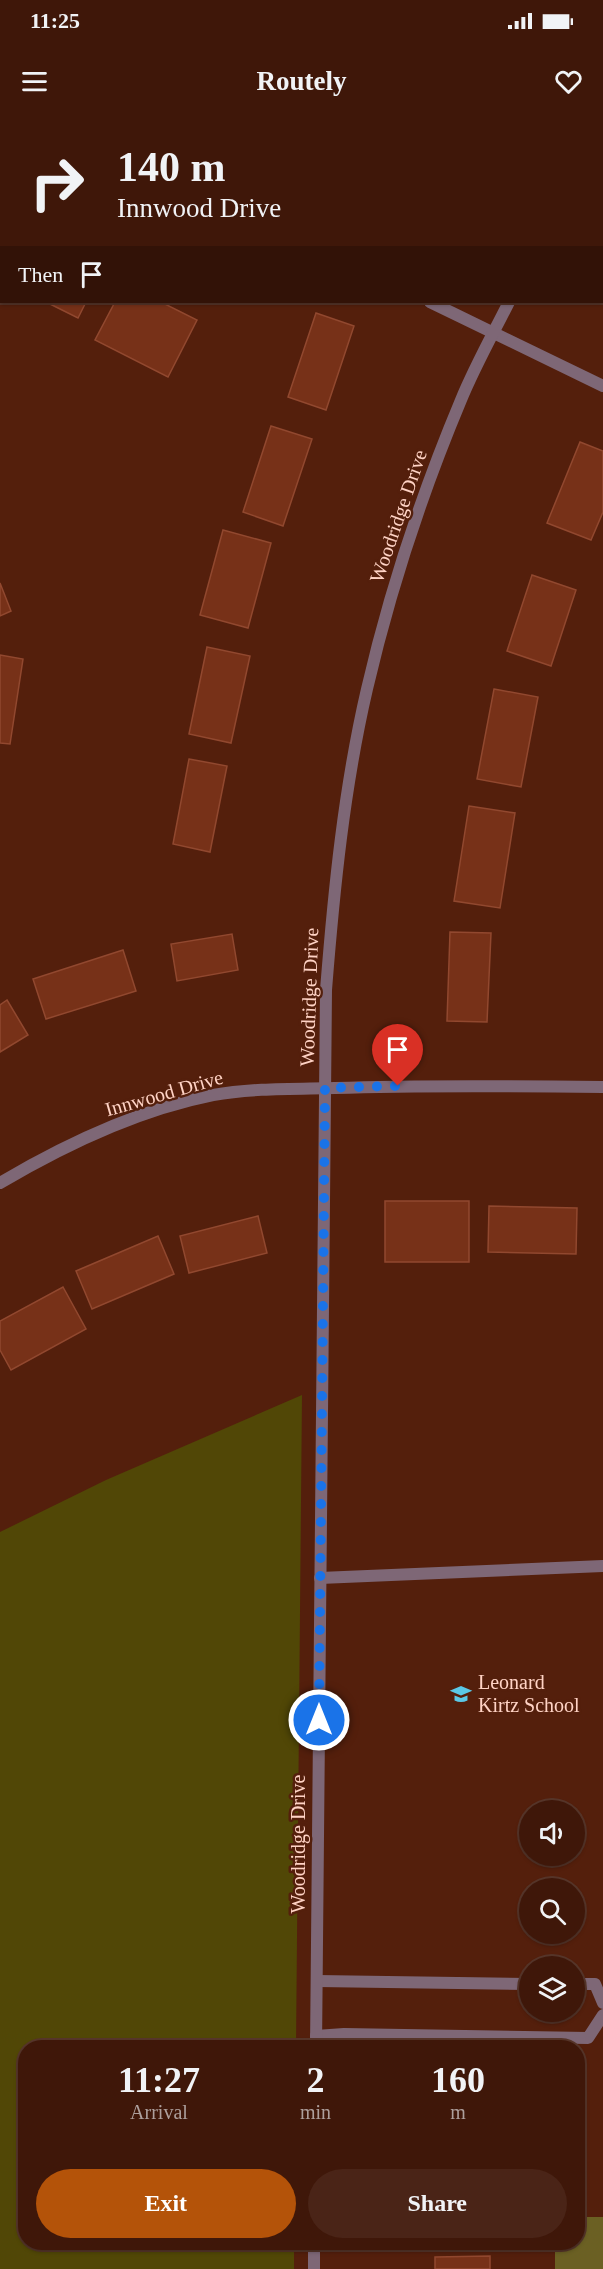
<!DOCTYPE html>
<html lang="en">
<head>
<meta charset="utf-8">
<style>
	:root { --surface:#3f1709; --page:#4a2417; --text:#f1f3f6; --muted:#ad9f9c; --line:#58362a; --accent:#b45309 }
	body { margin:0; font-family:Georgia,serif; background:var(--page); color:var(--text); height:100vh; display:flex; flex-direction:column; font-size:22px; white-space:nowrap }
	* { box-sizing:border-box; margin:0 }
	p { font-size:20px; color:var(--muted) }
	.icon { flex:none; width:33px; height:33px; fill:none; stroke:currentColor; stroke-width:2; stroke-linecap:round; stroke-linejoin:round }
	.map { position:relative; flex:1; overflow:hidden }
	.panel { position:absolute; left:18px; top:1920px; width:567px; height:210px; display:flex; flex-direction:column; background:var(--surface); border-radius:24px; box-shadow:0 2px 4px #0004,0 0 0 2px var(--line) }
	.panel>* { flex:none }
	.banner { position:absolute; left:0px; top:0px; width:603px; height:183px; box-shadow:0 2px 4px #0004,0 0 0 2px var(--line); background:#3f1709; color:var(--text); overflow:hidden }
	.controls { position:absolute; left:519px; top:1680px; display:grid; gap:12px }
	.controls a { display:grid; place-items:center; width:66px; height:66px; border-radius:50%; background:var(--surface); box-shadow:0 2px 4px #0004,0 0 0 2px var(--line); font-size:30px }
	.pin { position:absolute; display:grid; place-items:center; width:51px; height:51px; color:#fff; margin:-62px -26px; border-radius:50% 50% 50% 0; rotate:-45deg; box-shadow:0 0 6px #0007 }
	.pin .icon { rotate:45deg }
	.me { position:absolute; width:66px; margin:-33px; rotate:0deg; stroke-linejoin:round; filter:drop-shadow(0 0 4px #0008) }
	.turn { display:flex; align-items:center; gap:21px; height:126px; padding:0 18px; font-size:27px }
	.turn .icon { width:78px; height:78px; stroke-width:2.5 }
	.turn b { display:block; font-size:42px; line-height:51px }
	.then { display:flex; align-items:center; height:57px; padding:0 18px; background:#0003; gap:12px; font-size:22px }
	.eta { display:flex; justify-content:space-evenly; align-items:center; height:102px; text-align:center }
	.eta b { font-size:36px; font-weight:600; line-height:42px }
	.action { display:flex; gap:12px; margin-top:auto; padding:12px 18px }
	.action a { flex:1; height:69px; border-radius:36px; background:var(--accent); color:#fff; font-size:24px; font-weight:600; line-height:69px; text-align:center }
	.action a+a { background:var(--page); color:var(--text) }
	.status { display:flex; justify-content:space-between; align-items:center; height:42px; padding:0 30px; background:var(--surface); direction:ltr }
	.status svg { height:16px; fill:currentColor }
	header { display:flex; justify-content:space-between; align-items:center; height:78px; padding:0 18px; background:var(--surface); font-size:27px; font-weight:600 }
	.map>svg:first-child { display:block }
</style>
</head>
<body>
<div class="status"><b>11:25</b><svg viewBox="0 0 49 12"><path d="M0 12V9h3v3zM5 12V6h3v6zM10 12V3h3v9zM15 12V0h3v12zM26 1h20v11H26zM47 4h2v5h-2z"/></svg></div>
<header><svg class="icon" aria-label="menu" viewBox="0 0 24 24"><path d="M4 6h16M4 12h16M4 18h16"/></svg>Routely<svg class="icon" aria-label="heart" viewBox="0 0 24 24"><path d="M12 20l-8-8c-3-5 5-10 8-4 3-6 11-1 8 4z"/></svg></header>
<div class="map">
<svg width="603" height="2149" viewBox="0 0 603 2149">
	<rect width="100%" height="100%" fill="#541f0c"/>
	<path fill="#514706" d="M302,1275L296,1927L26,1928V2122L294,2123V2149H0V1412L106,1360Z"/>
	<path fill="#6b6023" d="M578,2097H603V2149H555V2123L578,2122Z"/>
	<g fill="#773118" stroke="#91482f" stroke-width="1.5">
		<path d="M46,182H86L78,198Z"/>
		<path d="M115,182H161L197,200L168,257L95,220Z"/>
		<path d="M316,193L354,206L326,290L288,277Z"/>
		<path d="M271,306L312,319L283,406L243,392Z"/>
		<path d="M580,322L603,331V392L591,420L547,403Z"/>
		<path d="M223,410L271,423L248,508L200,495Z"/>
		<path d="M532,455L576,470L551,546L507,531Z"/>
		<path d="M0,463L11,491L0,496Z"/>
		<path d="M207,527L250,536L231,623L189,614Z"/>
		<path d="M0,535L23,539L10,624L0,623Z"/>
		<path d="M494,569L538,577L521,667L477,659Z"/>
		<path d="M189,639L227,646L210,732L173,724Z"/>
		<path d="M469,686L515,693L500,788L454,781Z"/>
		<path d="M450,812L491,813L487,902L447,901Z"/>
		<path d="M232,814L238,850L177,861L171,824Z"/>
		<path d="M123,830L136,871L46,899L33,859Z"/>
		<path d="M7,880L28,915L0,932V885Z"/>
		<rect x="385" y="1081" width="84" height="61"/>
		<path d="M489,1086L577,1088L576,1134L488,1132Z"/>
		<path d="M258,1096L267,1133L189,1153L180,1116Z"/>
		<path d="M158,1116L174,1154L92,1189L76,1151Z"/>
		<path d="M63,1167L86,1209L11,1250L0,1230V1201Z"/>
		<path d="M490,2136V2149H435V2137Z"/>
	</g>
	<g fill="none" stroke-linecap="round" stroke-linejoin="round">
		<g stroke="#7e6776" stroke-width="12">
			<path d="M320,1458L603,1446"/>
			<path d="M317,1861L530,1864"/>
			<path d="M574,1864H595L603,1883"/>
			<path d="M316,1916L344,1914L588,1918L603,1895"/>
		</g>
		<g stroke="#7e6776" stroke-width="12">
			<path d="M60,0L63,2"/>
			<path d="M602,23L603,21"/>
			<path d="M430,182L603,266"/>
			<path d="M0,1063C66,1024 137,990 213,975C253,968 295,969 335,968C424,965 514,966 603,967"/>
			<path d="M316,1928L326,870C334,769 344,668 367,569C390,470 422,373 461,280C475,246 493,214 509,182"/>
			<path d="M314,2149V2122"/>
		</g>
	</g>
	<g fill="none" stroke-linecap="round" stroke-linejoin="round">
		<path stroke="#1a73e8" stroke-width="10" stroke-dasharray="0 18" d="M319,1600L325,968L398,966"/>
	</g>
	<defs>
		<g id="school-bare" transform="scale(1.62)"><path d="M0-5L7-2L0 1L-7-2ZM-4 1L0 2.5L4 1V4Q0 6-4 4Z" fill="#5bc8e7" stroke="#541f0c" stroke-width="2.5" paint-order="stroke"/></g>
	</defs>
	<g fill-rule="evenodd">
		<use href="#school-bare" x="461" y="1574"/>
	</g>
	<g text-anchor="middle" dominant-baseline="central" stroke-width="5" stroke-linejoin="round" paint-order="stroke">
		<g font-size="20" fill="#ffd3c5" stroke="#541f0c">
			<text transform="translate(398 396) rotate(-71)">Woodridge Drive</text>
			<text transform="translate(309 877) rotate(-88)">Woodridge Drive</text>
			<text transform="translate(164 973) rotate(-16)">Innwood Drive</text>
			<text transform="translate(298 1724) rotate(-90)">Woodridge Drive</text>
		</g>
		<g font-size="20" fill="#ffd3c5" stroke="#541f0c" text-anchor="start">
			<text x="478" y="1562">Leonard<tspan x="478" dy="23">Kirtz School</tspan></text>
		</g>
	</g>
</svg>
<div class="controls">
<a><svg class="icon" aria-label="sound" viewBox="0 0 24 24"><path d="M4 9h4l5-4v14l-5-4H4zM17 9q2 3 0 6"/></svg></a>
<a><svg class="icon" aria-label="search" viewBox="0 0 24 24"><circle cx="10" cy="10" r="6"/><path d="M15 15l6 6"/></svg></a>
<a><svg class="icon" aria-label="layers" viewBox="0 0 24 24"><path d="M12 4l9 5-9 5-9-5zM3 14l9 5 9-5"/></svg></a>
</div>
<div class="pin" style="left:398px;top:966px;background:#d93025"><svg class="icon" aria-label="arrive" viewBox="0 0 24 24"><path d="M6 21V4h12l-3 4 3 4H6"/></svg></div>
<svg class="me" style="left:319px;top:1600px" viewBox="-20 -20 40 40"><circle r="17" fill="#1a73e8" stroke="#fff" stroke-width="3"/><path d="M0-11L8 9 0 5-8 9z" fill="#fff"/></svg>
<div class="banner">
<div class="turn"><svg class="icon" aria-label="right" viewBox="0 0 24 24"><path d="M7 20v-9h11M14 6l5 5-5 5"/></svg><div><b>140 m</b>Innwood Drive</div></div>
<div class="then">Then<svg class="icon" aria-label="arrive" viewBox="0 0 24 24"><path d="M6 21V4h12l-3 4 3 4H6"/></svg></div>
</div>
<section class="panel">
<div class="eta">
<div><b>11:27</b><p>Arrival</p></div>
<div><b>2</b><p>min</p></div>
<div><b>160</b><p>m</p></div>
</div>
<div class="action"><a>Exit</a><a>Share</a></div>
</section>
</div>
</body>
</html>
